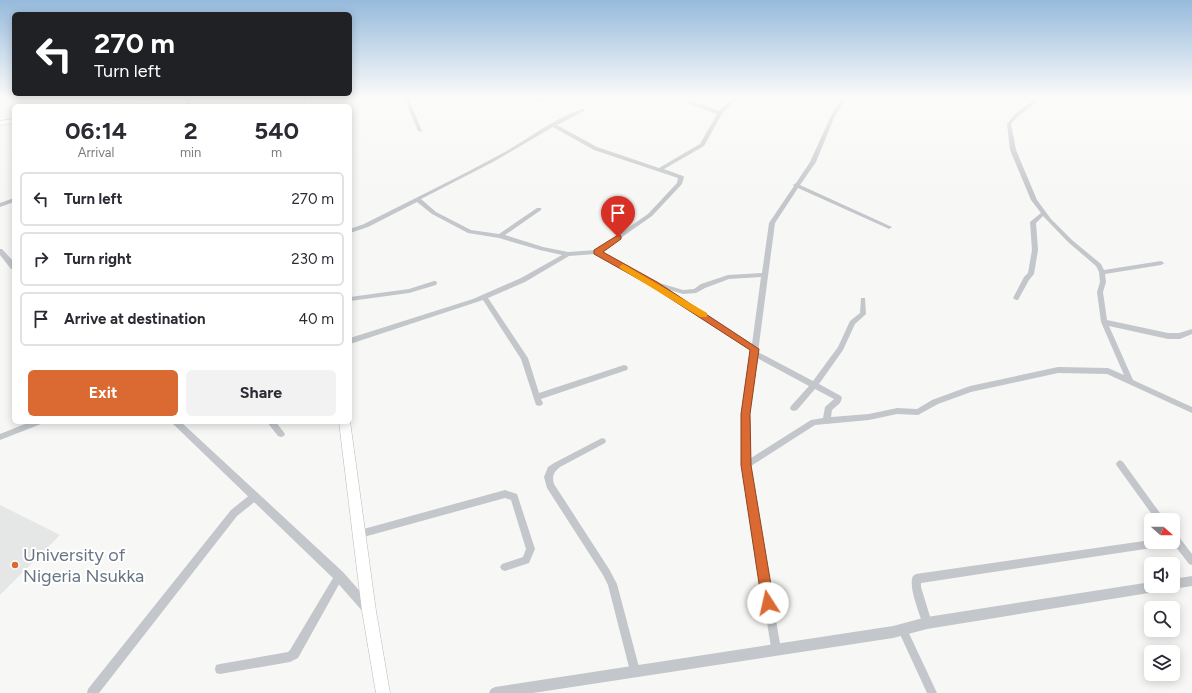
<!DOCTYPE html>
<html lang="en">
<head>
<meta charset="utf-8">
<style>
	:root { --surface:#fff; --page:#f2f2f3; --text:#2b2b33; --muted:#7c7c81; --line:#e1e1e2; --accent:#da6932 }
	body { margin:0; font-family:Figtree,sans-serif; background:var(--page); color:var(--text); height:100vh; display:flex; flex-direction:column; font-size:15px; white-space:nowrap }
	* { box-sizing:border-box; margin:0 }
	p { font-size:13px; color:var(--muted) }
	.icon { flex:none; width:22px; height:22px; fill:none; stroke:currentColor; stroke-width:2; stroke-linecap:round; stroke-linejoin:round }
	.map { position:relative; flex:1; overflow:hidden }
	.sheet { position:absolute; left:12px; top:104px; width:340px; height:320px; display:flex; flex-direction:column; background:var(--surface); border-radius:6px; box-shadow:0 2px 10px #0003 }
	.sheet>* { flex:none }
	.top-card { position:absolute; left:12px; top:12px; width:340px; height:84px; border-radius:6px; box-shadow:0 2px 10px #0003; background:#202124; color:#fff; overflow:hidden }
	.needle { width:26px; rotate:111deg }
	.buttons { position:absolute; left:1144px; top:513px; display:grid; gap:8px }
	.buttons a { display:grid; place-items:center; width:36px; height:36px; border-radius:6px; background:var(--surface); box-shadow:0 2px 10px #0003; font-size:20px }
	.pin { position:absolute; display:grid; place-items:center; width:34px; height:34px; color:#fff; margin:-41px -17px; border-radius:50% 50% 50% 0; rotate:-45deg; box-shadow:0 0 4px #0007 }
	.pin .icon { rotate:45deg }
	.me { position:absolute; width:44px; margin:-22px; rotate:350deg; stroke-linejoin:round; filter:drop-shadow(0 0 3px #0008) }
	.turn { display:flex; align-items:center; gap:14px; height:84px; padding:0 16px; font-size:18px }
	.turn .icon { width:52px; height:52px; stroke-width:2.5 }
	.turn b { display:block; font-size:28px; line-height:34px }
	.eta { display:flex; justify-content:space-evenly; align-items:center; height:68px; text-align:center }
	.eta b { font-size:24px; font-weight:700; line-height:28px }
	.primary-button { display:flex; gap:8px; margin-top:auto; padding:8px 16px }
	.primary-button a { flex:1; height:46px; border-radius:6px; background:var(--accent); color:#fff; font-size:16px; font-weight:700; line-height:46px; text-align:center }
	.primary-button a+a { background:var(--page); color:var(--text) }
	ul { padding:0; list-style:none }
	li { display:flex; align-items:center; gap:12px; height:54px; margin:0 8px 6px; padding:0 8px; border:2px solid var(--line); border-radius:6px }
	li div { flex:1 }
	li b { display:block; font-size:15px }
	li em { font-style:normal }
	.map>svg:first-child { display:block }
</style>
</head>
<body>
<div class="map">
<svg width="1192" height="693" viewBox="0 0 1192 693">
	<rect width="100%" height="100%" fill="#f7f7f5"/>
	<path fill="#e5e6e6" d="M0,505L60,535L0,595Z"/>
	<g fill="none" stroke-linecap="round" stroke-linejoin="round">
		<g stroke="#b6babe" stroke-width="1">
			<g id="secondary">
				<path d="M165,98H179L176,100L131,106H115L118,104Z"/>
				<path d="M14,119V123L0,125V121Z"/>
			</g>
		</g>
		<g stroke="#b6babe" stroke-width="1">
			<g id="primary">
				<path d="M305,98H311L312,106H306Z"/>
				<path d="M350,421L376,611L390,693H376L362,611L339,422Z"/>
			</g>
		</g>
		<g fill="#c3c6ca" fill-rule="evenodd">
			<path d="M188,98H192L188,106H184Z"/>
			<path d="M404,98H408L422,131V132L418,131Z"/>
			<path d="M504,98H508L509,99L507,100Z"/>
			<path d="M526,98C531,98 535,99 540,99C544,100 549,98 553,98L541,102Z"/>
			<path d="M679,98H683L719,111L733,98H737L722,114L704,146L664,169L683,176L684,177L682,184L652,216L601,252L656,282L683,290L694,289L701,284L728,275L762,273L769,223L794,186L793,185L796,183L810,162L830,118L842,98H846L834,118L816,162L800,185L892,227L889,229L887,228L798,188L775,223L758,352L813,381L838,347L850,321L860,313L861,298H865L866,314L855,324L843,350L819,384L841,396L842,398L840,403L832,410L831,417L869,414L897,408L917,409L932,400L970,386L1058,367L1108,368L1124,375L1101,322L1097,292L1100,282L1099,272L1096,266L1068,242L1043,216L1036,223L1038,250L1034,274L1029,280L1018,300H1016L1013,298L1024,277L1028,273L1032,250L1030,222L1041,213L1031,200L1010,150L1007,124L1015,114L1036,98H1040C1032,108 1019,113 1011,124L1016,150L1037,200L1051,219L1072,240L1101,264L1104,270L1161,261L1163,262L1164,263L1163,264L1161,265L1105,274L1106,282L1103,292L1107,320L1168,333H1179L1192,329V334L1180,339H1168L1109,326L1133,380L1192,407V413L1107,374L1058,373L971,392L938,404L918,415L897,414L869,420L815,425L751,466V478L781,649L780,653L776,654L772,653L743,478L742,414L751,350L659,290L658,287L652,286L596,254L569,256L525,282L488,298L528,358L539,393L624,365L627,366L628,368L627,370L541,399L543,403L542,405L539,406L536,405L521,359L483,300L350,344V338L473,299L521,278L562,255L540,250L499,238L468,233L432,214L417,202L368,227L350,233V229L364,224C411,200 459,177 505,152C529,138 557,117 582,109H584V111L557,125L597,147L659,168L700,144L717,114L679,100ZM553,127L594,150L678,178L677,183L648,214L596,250L568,252L543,247L505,235L541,210V208H537L499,234L471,230L436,212L421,199L493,162ZM761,277L752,344L670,290L683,294L696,293L705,288L729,279ZM757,358L809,386L791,406L790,408L791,410L794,411L797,410L815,389L834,399L825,407L823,418L811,420L751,458L750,414Z"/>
			<path d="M14,198V202L0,207V203Z"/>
			<path d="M434,281H436L437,283L436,285L409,293L350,301V297L409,289Z"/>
			<path d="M30,422H42L41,424L0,440V434Z"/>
			<path d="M267,422H276L285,434L284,436L281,437L278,436Z"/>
			<path d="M602,438L605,439L606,441L605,443L560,467C553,473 552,476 554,484L609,569L617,584L640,671L639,675L635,676L631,675L630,671L608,585L603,575L547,488L544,477L548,467L554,463Z"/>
			<path d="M1120,460L1123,462L1165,520H1156L1117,466L1116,464L1117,462Z"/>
			<path d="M505,490L517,494L535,549L529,563L505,571L502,570L500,567L502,564L523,557L526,549L511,500L505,498L360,538L357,537L356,534L357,531L360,530Z"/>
			<path d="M254,493L257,494L258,497L257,500L237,516L99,693H87L88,689L231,510L251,494Z"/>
			<path d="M1173,532L1176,533L1192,554V565L1189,564L1172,542Z"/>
			<path d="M1151,540V542H1169L1168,545L1165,546L921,583V587L932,623L930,626L927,628L924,626L922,623C919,611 908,587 913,576L916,574Z"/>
			<path d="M339,571L342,573L344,576L342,579L298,658L290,662L220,674L216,673L215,669L216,665L220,664L288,652L290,650L336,573Z"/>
			<path d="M903,625L906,627L937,693H927L898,630L900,627Z"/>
		</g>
		<g fill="#c3c6ca" fill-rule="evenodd">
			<path d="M0,249H2L14,262V269H11L0,255Z"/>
			<path d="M171,422H181L343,572L372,605L373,609L372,613L368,614L364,613L335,580Z"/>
			<path d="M1192,576V586L1173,589L1169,588V586H1173V579Z"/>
			<path d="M1151,582V586H1166L1165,590L1161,591L927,629L893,638L533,693H489L491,689L495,687L893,626L927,617Z"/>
		</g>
		<use href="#secondary" fill="#fff" fill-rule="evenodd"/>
		<use href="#primary" fill="#fff" fill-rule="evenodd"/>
	</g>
	<linearGradient id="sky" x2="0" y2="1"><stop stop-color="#96badc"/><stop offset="0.5" stop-color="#fbfbfa"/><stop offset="1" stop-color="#fbfbfa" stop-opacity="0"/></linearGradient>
	<rect width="1192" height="195" fill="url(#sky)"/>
	<path fill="#da6932" stroke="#8e4420" d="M618,235L621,236V239L603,252L657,282L759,349L750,414L751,465L774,603L773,607L768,609L764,607L762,603L741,465V414L750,350L651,286L594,254V250Z"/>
	<path fill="#f59e0b" d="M623,264L707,313V317H700L621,269L619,267Z"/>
	<circle fill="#da6932" stroke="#fff" stroke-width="1.5" cx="15" cy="565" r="4"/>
	<g text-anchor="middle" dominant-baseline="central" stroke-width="4" stroke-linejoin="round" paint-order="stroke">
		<g font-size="18" fill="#687584" stroke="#fff" text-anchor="start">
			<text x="23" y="555">University of<tspan x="23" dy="21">Nigeria Nsukka</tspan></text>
		</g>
	</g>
</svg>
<div class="buttons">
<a><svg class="needle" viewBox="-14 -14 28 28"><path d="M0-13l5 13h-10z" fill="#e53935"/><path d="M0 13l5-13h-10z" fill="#7c7c81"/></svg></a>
<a><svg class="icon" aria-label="sound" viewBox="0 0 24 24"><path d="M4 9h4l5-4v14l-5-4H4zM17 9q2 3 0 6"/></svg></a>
<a><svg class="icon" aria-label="search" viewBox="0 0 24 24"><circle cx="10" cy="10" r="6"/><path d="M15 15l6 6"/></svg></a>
<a><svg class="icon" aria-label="layers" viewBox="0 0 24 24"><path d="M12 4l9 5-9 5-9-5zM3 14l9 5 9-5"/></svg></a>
</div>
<div class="pin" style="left:618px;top:237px;background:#d93025"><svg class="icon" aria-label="arrive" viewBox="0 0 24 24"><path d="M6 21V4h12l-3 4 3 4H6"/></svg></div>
<svg class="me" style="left:768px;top:603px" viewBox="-20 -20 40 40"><circle r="19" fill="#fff"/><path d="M0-13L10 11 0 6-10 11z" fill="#da6932"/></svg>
<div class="top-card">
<div class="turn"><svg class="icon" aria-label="left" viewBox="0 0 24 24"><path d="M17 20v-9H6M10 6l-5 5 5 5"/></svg><div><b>270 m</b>Turn left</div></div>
</div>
<section class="sheet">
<div class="eta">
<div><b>06:14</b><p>Arrival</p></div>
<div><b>2</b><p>min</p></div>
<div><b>540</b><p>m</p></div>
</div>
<ul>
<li><svg class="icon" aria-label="left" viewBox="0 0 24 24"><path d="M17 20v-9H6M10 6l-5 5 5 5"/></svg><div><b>Turn left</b></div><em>270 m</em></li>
<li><svg class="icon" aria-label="right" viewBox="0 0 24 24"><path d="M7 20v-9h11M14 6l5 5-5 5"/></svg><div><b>Turn right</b></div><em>230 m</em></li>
<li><svg class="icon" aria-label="arrive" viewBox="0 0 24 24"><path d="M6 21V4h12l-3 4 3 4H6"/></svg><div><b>Arrive at destination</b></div><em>40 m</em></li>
</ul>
<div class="primary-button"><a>Exit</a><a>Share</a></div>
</section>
</div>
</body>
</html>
